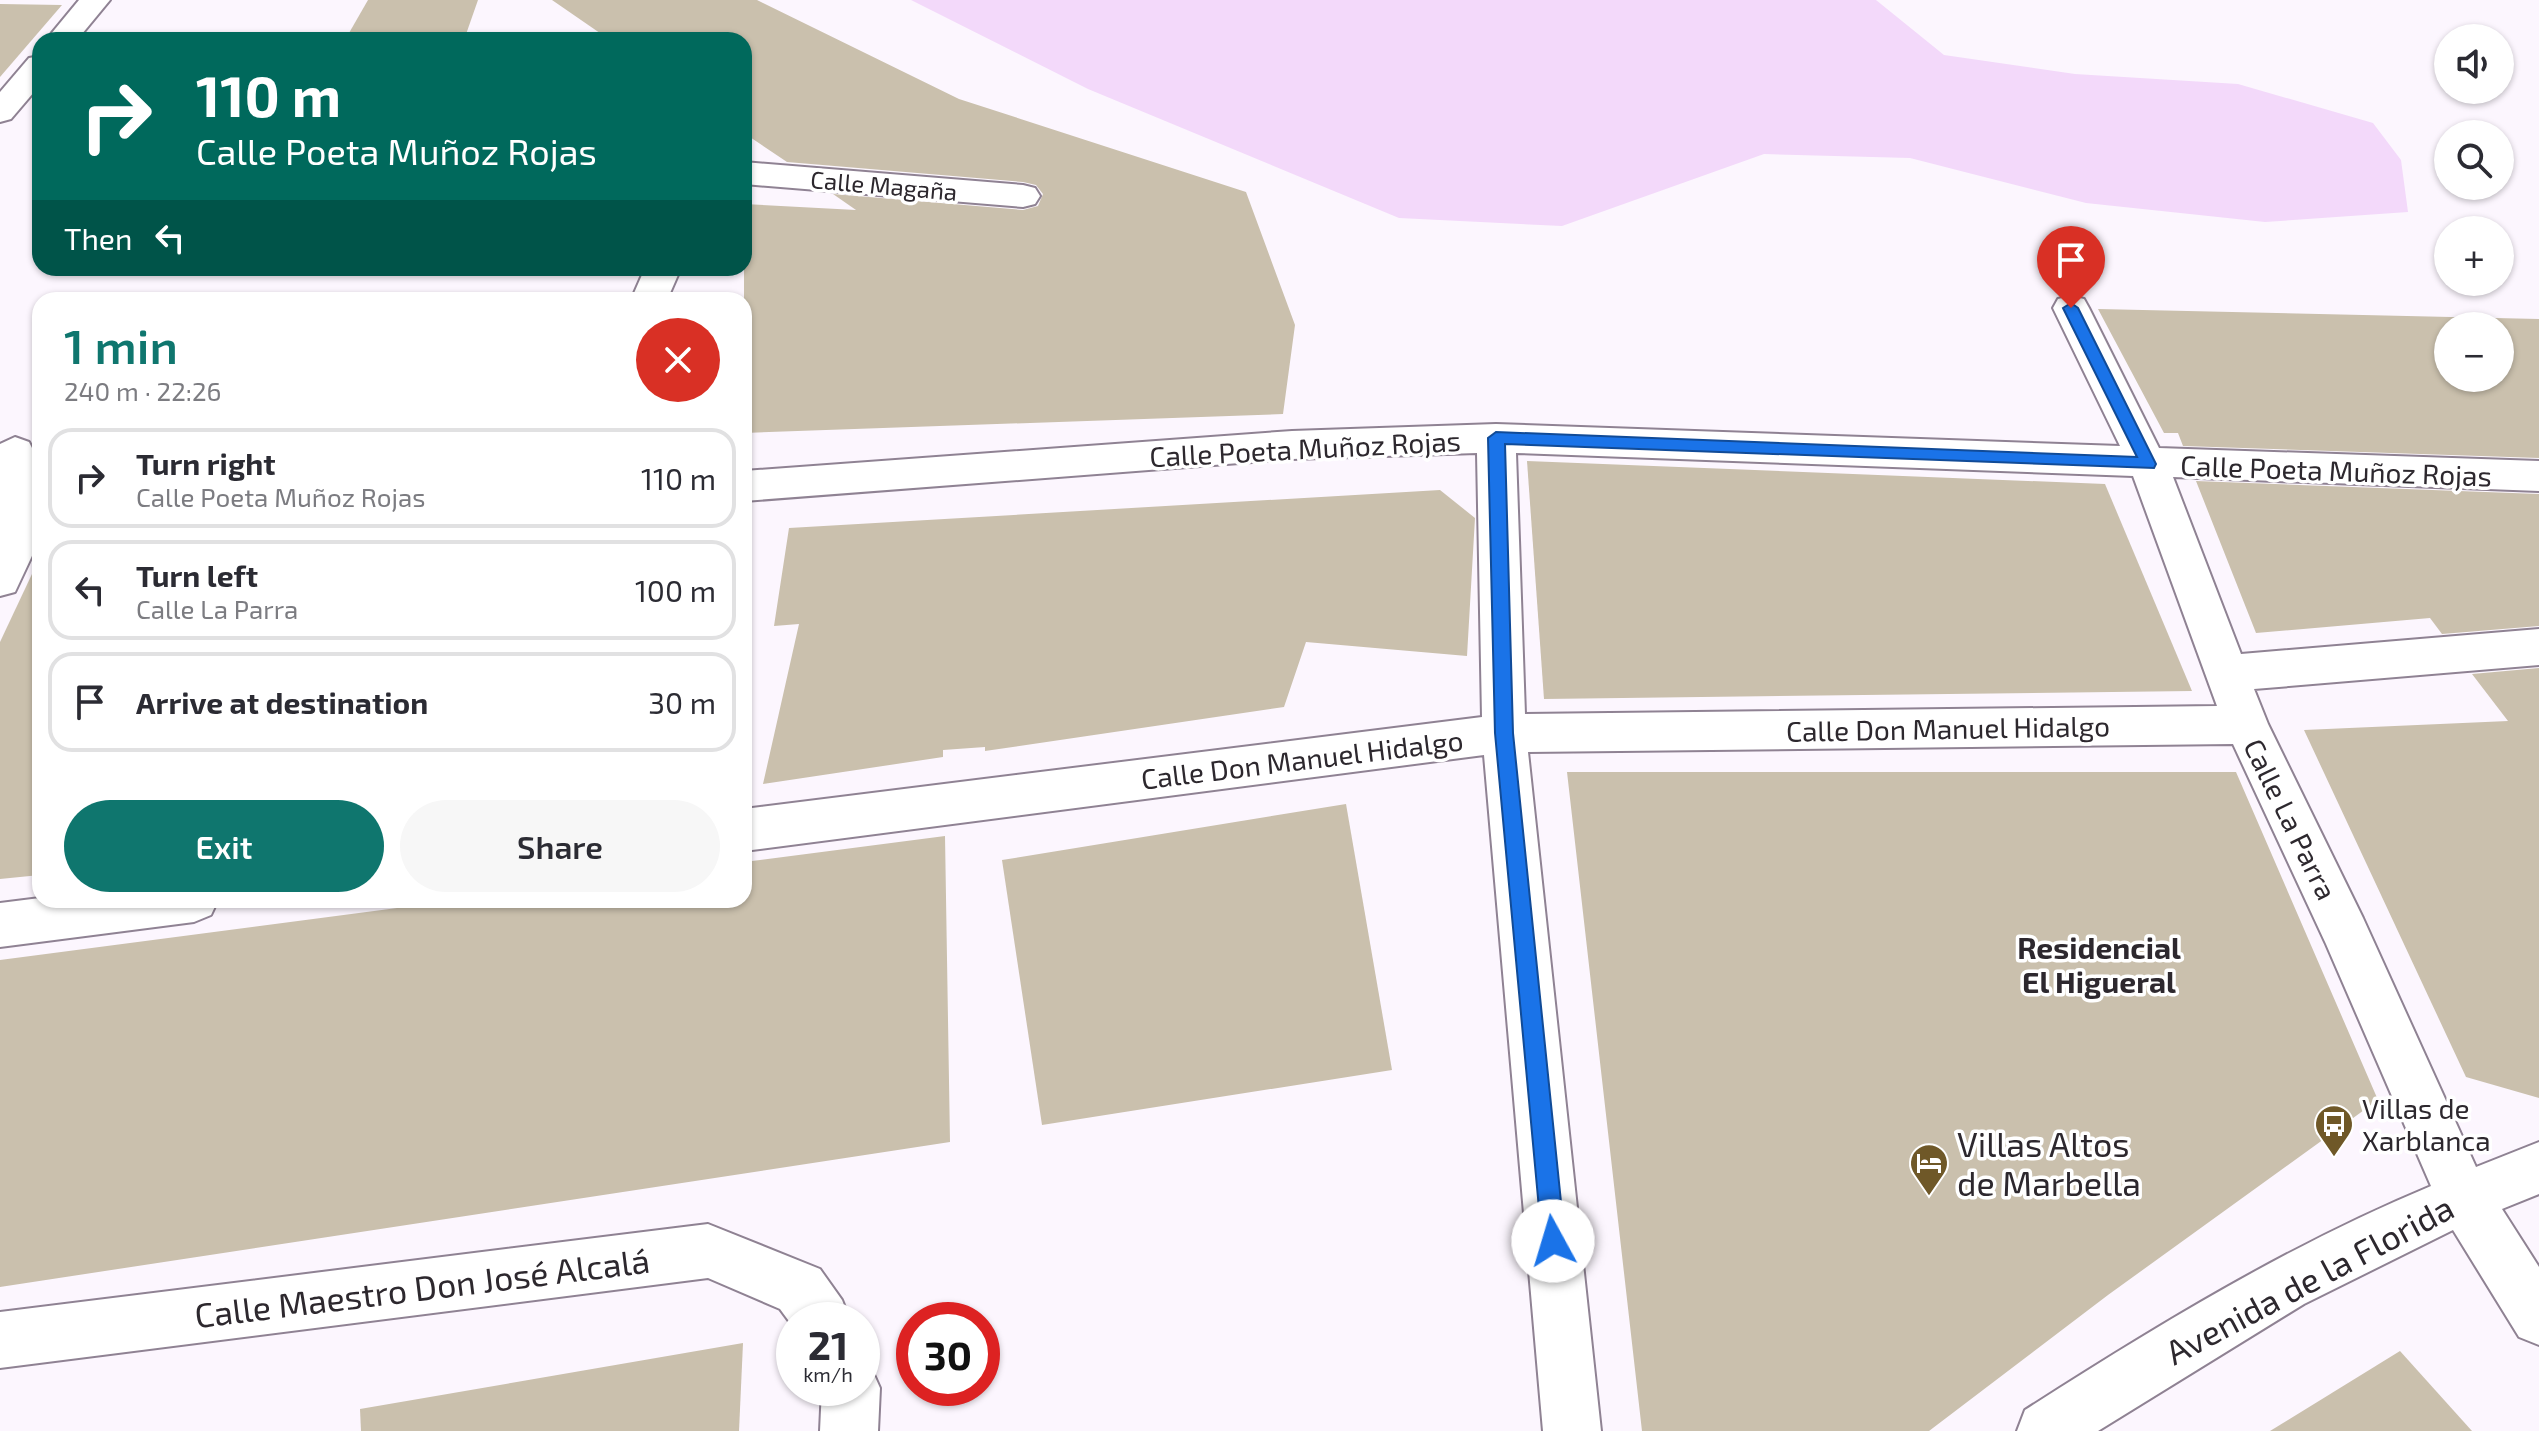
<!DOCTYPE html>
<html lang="en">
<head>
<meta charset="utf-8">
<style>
	:root { --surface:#fff; --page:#f7f7f7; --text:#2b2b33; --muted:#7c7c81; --line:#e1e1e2; --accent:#0f766e }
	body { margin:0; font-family:"Exo 2",sans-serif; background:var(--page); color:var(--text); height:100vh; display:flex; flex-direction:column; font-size:30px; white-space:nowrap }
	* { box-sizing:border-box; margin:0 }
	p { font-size:26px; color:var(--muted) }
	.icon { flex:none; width:44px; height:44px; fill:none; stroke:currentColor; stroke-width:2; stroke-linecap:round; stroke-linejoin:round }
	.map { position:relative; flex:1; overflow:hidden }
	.sheet { position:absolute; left:32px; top:292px; width:720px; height:616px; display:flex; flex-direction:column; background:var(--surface); border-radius:24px; box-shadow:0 2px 6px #0004 }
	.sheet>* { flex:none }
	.banner { position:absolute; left:32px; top:32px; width:720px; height:244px; border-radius:24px; box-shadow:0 2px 6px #0004; background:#00695c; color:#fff; overflow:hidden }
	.controls { position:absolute; left:2434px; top:24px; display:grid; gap:16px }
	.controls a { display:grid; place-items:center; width:80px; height:80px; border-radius:50%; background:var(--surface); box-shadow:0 2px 6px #0004; font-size:40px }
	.speed { position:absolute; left:776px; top:1302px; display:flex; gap:16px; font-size:40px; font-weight:700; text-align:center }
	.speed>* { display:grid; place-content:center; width:104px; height:104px; border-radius:50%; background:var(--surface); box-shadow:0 2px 6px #0004; line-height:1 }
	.speed small { font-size:20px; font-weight:400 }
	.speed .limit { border:12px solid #d22; background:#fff; color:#111 }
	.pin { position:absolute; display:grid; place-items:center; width:68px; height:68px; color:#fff; margin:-82px -34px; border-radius:50% 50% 50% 0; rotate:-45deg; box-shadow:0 0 8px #0007 }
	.pin .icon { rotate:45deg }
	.me { position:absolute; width:88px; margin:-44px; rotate:354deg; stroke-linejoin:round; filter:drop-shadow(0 0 6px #0008) }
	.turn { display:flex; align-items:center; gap:28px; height:168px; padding:0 32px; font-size:36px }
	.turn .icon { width:104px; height:104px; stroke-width:2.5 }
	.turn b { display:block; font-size:56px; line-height:68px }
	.then { display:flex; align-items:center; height:76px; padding:0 32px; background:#0003; gap:16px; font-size:30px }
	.round { display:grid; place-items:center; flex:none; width:84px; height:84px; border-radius:42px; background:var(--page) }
	.overview { display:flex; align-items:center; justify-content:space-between; height:136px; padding:0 32px }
	h1 { font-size:48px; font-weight:600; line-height:60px; color:var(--accent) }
	.action { display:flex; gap:16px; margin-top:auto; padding:16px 32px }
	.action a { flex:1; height:92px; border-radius:48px; background:var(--accent); color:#fff; font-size:32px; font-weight:600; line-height:92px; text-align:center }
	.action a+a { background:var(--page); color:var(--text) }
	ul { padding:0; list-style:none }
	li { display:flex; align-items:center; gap:24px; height:100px; margin:0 16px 12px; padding:0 16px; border:4px solid var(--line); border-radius:24px }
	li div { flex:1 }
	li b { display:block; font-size:30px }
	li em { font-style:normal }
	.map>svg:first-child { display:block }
</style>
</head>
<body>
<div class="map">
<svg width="2539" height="1431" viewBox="0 0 2539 1431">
	<rect width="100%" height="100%" fill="#fcf6fe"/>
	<path fill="#f3d9fa" d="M911,0H1876L1944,55L2075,74L2238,84L2373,123L2401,160L2408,212L2265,222L2086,203L1910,158L1764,154L1562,226L1399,218L1088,89Z"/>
	<g fill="#cac0ad" fill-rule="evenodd">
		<path d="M368,0H478L464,40H345Z"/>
		<path d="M552,0H757L959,99L1246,192L1295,325L1283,414L744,433V204L856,210L833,194L1023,210L1038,206L1043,194L1036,185L1023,182L787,162L744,133V40H610Z"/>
		<path d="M0,4L62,5L0,77Z"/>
		<path d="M2098,309L2539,319V458L2183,446L2178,433H2164ZM2448,326H2500V378H2448Z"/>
		<path d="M1527,461L2105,484L2192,691L1544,699Z"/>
		<path d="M2196,481L2539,494V626L2442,634L2430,618L2256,633Z"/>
		<path d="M1440,490L1475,518L1467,656L1306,642L1284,707L985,751V747L943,750V757L763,784L799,624L774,626L789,528Z"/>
		<path d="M40,557V875L0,879V642Z"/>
		<path d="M2539,668V1098L2466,1077L2304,730L2508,721L2472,674Z"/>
		<path d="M1567,772H2236L2378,1100L2108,1295L1929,1431H1642Z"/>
		<path d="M1346,804L1392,1070L1042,1125L1002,860Z"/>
		<path d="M945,836L950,1142L0,1287V960L458,900H744V862Z"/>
		<path d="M743,1343L739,1431H361L360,1409Z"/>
		<path d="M2400,1351L2472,1431H2270Z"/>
	</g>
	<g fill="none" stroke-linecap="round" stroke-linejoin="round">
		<g stroke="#8f8293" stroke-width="4">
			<g id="street">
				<path d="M79,0H110L77,40H46Z"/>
				<path d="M40,56V85L11,119L0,122V92L29,58Z"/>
				<path d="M744,162L1023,185L1035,188L1040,196L1035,204L1023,207L744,184Z"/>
				<path d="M645,268H681L667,300H631Z"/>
				<path d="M2071,296L2084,299L2089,308L2159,448L2539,461V491L2173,477L2241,654L2539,629V665L2254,689L2268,724L2363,918L2476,1167L2539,1142V1194L2502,1209L2539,1267V1345L2519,1337L2453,1230L2304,1304L2098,1431H2017L2025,1410C2156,1326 2287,1246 2431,1186L2326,944L2233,744L1528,752L1601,1431H1543L1484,755L744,851V809L1482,717L1477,453L1292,459L744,501V471L1292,431L1496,424L2120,446L2053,308L2058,299ZM1516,453L2133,476L2217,706L1525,714Z"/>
				<path d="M15,437L29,442L34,452L38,543L15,592L0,596V444Z"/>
				<path d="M40,898V900H218L211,915L194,922L0,947V903Z"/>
				<path d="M708,1224L820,1269L842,1300L850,1320H794V1328L780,1309L708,1278L0,1368V1312Z"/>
				<path d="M862,1364L871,1368L880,1388L878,1431H820L822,1388H862Z"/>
			</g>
		</g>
		<use href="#street" fill="#fff" fill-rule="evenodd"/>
	</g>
	<path fill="#1a73e8" stroke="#114b97" stroke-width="2" d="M2071,303L2078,308L2156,464L2154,468L1505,444L1513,733L1565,1241L1561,1249L1553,1252L1545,1249L1542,1241L1495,733L1488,438L1496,432L2137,457L2063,308Z"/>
	<defs>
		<g id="bus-pin" transform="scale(2)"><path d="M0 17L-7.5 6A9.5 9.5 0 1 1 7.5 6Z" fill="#6f5828" stroke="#fff"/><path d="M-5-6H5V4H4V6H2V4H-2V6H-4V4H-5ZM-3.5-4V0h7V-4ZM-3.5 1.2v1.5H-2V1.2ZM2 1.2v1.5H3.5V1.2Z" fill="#fff"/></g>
		<g id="hotel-pin" transform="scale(2)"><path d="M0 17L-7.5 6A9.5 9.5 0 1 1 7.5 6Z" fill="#6f5828" stroke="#fff"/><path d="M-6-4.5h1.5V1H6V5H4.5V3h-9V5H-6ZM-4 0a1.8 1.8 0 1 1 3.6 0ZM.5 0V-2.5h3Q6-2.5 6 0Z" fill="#fff"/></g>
	</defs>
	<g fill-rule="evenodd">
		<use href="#bus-pin" x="2334" y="1124"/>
		<use href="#hotel-pin" x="1929" y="1163"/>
	</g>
	<g text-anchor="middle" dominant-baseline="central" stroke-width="7" stroke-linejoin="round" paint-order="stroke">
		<g font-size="24" fill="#2d282e" stroke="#fff">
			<text transform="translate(884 185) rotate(5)">Calle Magaña</text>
		</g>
		<g font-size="28" fill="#2d282e" stroke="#fff">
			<text transform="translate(1305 448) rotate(-3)">Calle Poeta Muñoz Rojas</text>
			<text transform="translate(2336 470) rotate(2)">Calle Poeta Muñoz Rojas</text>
			<text transform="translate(1948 728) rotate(-1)">Calle Don Manuel Hidalgo</text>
			<text transform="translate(1302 759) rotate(-7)">Calle Don Manuel Hidalgo</text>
			<text transform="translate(2291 819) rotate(64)">Calle La Parra</text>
		</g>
		<g font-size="28" fill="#2d282e" stroke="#fff" text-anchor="start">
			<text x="2362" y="1108">Villas de<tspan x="2362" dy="32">Xarblanca</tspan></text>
		</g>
		<g font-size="30" font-weight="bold" fill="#2d282e" stroke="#fff">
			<text x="2099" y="947">Residencial<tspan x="2099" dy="34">El Higueral</tspan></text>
		</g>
		<g font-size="34" fill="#2d282e" stroke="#fff" text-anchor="start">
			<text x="1957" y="1143">Villas Altos<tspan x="1957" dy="39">de Marbella</tspan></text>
		</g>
		<g font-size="34" fill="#2d282e" stroke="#fff">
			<text transform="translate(2309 1279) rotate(-28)">Avenida de la Florida</text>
			<text transform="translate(422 1287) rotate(-7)">Calle Maestro Don José Alcalá</text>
		</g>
	</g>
</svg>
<div class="controls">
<a><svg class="icon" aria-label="sound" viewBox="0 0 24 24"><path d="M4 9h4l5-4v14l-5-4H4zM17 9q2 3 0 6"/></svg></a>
<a><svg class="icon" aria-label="search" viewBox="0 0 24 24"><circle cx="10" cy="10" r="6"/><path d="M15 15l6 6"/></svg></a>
<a>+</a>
<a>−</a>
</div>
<div class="speed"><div>21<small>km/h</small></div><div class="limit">30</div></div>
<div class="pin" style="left:2071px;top:308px;background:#d93025"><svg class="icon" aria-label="arrive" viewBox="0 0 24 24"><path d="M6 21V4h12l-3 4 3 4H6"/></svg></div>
<svg class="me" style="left:1553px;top:1241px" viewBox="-20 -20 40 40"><circle r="19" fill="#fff"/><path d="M0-13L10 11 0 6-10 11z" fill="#1a73e8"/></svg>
<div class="banner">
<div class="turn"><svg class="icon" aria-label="right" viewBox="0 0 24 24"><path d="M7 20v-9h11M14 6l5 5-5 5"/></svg><div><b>110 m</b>Calle Poeta Muñoz Rojas</div></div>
<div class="then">Then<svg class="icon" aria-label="left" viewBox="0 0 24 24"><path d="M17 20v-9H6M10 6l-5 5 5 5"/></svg></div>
</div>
<section class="sheet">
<div class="overview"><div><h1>1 min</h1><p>240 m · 22:26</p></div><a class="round" style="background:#d93025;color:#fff"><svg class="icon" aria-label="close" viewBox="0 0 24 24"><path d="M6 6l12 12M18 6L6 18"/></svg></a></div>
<ul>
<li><svg class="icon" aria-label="right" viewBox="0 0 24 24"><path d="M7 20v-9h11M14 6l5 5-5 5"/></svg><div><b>Turn right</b><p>Calle Poeta Muñoz Rojas</p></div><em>110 m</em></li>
<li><svg class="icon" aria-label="left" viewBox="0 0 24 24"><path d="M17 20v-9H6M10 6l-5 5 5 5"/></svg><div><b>Turn left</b><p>Calle La Parra</p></div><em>100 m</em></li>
<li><svg class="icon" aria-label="arrive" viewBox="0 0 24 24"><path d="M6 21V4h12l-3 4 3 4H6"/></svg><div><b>Arrive at destination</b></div><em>30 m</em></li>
</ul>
<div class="action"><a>Exit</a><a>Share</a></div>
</section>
</div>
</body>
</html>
